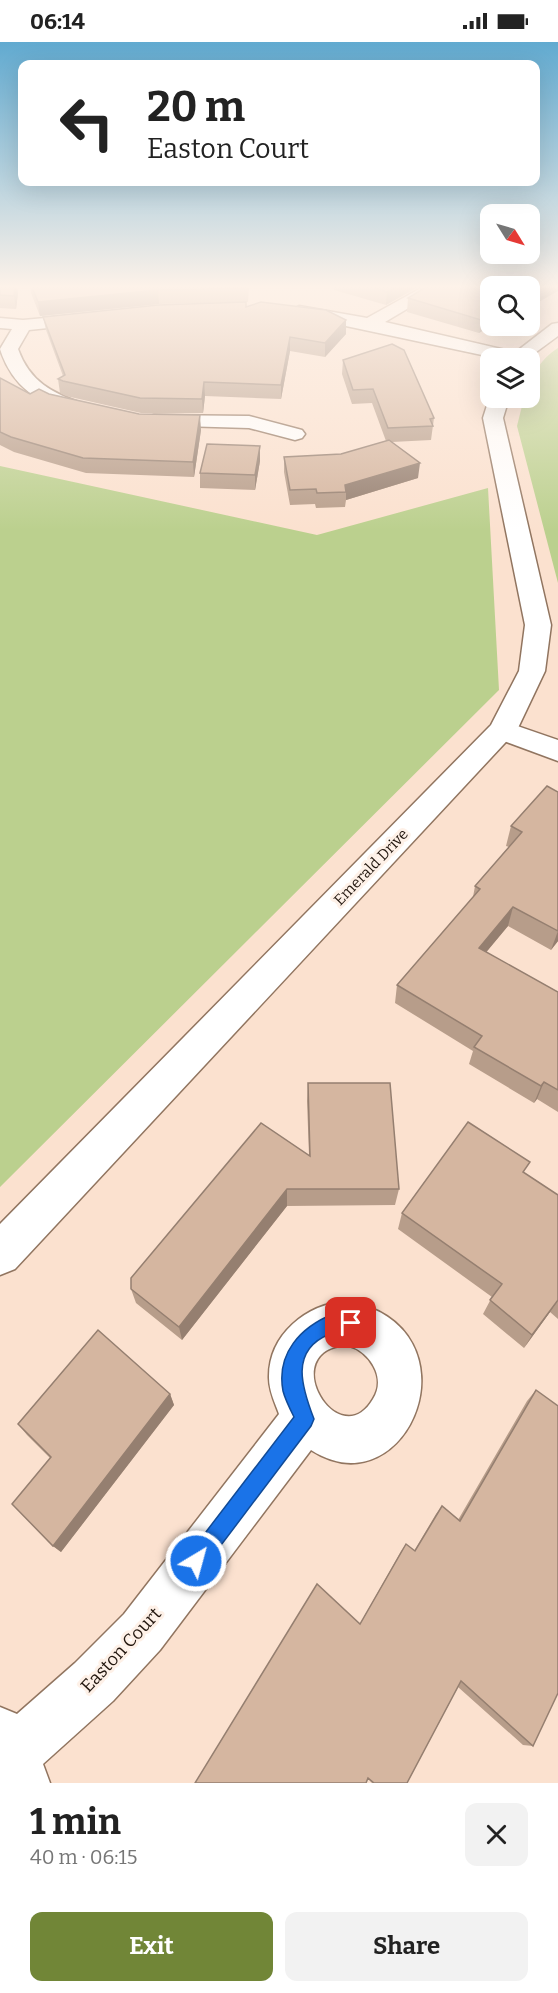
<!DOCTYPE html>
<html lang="en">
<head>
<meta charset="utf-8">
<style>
	:root { --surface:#fff; --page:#f2f2f2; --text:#222; --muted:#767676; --accent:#718637 }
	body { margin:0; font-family:Bitter,serif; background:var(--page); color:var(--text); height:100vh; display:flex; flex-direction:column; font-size:22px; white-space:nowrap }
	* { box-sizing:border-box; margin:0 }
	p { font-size:20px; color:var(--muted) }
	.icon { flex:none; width:33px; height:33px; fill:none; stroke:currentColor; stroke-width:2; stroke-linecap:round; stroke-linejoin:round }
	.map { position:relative; height:1741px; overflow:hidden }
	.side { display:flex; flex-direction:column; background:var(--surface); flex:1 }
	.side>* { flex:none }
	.hud { position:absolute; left:18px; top:18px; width:522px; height:126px; border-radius:12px; box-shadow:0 6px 24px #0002; background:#fff; color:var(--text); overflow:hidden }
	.needle { width:39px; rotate:127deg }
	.controls { position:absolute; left:480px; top:162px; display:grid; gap:12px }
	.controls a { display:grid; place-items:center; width:60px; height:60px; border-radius:12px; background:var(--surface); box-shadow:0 6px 24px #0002; font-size:30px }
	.pin { position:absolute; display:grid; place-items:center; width:51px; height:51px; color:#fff; margin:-26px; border-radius:12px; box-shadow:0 3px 9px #0006 }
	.me { position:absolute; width:66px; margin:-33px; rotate:37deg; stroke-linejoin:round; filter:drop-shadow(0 0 4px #0008) }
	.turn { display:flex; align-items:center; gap:21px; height:126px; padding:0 30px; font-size:27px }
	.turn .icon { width:78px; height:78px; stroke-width:2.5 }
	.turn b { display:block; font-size:42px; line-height:51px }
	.round { display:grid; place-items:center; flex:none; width:63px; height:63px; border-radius:12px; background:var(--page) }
	.headline { display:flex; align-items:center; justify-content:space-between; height:102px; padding:0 30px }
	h1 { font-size:36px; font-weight:700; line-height:45px }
	.primary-button { display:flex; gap:12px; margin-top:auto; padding:12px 30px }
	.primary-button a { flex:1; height:69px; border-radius:12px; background:var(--accent); color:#fff; font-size:24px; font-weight:700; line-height:69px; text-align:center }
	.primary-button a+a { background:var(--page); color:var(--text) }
	.status { display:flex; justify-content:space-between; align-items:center; height:42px; padding:0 30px; background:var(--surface); direction:ltr }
	.status svg { height:16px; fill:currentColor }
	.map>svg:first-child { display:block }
</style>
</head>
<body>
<div class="status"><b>06:14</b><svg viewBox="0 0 49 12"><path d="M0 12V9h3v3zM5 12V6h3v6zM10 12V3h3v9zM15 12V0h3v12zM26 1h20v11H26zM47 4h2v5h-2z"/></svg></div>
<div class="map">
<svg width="558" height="1741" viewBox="0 0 558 1741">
	<rect width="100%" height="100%" fill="#fbe1cf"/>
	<g fill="#bbd08e">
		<path d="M558,306V541L517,384L524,356H530C530,335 540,317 558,306Z"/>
		<path d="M0,424L317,493L488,446L499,648L0,1145Z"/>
	</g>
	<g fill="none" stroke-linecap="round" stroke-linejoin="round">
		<g stroke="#917560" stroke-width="3">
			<g id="minor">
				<path d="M423,245H444L385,280L523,312L526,316H496L299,274L291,269L299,264L367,276Z"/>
				<path d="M89,272L95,273L98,277L95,281L29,288L18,307C30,340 52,351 84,362L87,366L77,372C39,362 12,345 0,307L12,287L0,286V276L23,278Z"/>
				<path d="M154,373L249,374L302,388L305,392L302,396L295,398L249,386L147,383L144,379L147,375Z"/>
				<path d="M503,679L558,698V719L493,695L489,688L493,681Z"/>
				<path d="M347,1259C483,1285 409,1471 311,1408L160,1608L113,1659L43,1722L50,1741H0V1665L17,1672L75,1621L124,1572L279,1372C275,1361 269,1349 269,1336C268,1293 306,1262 347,1259ZM347,1303C369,1309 387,1335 373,1357C339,1415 274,1308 347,1303Z"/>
			</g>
		</g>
		<g stroke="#917560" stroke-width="3">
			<g id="tertiary">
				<path d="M558,281V294L528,316H508L552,282Z"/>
				<path d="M490,354L509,356L503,376L551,583L545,629L517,688L15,1227L0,1233V1182L491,683L519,629L525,583L483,376Z"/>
			</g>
		</g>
		<use href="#minor" fill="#fff" fill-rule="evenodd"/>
		<use href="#tertiary" fill="#fff" fill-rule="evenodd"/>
	</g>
	<g fill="#b79d8a">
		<path d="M0,245L18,251L16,267L0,266Z"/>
		<path d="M31,245H249L248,260L159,262L40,274L31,251Z"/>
		<path d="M334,245H418L386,263L334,248Z"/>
		<path d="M490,245L479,291L407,270L408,256Z"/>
		<path d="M247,265L346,278V292L325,315L290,309L281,357L205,354L203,371H141L66,354L60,351L58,337L63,334L46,288L43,275Z"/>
		<path d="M343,318L434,376L431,398L392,400L418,436L346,458L345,465L316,466L315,462L290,463L284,430V415L341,412L386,399L372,361L352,362L342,332Z"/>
		<path d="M0,336L30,352H49L201,388L194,435L86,431L14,410L0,403Z"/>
		<path d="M260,404V419L255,448L200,446V431Z"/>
		<path d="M558,750V899L551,908L508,884L486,910L558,950V1070L537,1057L534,1061L469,1022L473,1009L395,961L397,943L473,855L475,844L509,805L506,804L511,784Z"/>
		<path d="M308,1041L399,1147L395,1163L287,1164L182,1298L136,1261L131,1247L309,1113L307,1059Z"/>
		<path d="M525,1131L558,1153V1277L550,1270L524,1306L483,1272L492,1255L398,1187L402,1171Z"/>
		<path d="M536,1348L533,1704L523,1703L458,1645L407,1741H372L368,1737L360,1582L401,1509L406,1502L414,1509L436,1472L442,1464L458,1478L527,1359Z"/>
		<path d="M170,1352L174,1363L61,1510L53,1504L50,1416L27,1393L18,1382Z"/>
	</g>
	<g fill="#957f70">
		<path d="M15,245H17L18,251L16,267L14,254Z"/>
		<path d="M395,245H418L386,263L387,250Z"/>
		<path d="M543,245H558V249L530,265V253Z"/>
		<path d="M158,248L159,262L40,274L38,260Z"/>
		<path d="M490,272V284H491L479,291L481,278Z"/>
		<path d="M346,278V292L325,315V301Z"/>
		<path d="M290,295V309L281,357V343Z"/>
		<path d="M204,340L205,354L203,371L202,357Z"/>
		<path d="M200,373L201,388L194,435L193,420Z"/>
		<path d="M260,404V419L255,448V433Z"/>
		<path d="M420,421L418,436L346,458V450L345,443Z"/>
		<path d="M513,865L508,884L474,925L479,906Z"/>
		<path d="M558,889V899L551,908Z"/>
		<path d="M544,1040L537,1057L534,1061L541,1044Z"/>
		<path d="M287,1147V1164L182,1298L179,1285Z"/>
		<path d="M558,1258L550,1270L524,1306L532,1293Z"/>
		<path d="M170,1352L174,1363L61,1510L53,1504Z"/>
	</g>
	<g fill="#d5b6a0" stroke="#957f70" stroke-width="1.5">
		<path d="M0,245H15L14,254L0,253Z"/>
		<path d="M32,245H248V246L158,248L38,260Z"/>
		<path d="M372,245H395L387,250Z"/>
		<path d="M426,245H490V272L481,278L408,256Z"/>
		<path d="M530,245H543L530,253Z"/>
		<path d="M246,260V265L261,260L326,268L346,278L325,301L290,295L281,343L204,340L202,357L140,356L63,339L58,337L65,333L43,275L158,263Z"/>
		<path d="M392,302L404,308L434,376L430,377L433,384L388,386L373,347L353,348L343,318Z"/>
		<path d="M0,336L30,352L39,347L49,352L139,372L200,373L193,420L83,416L11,395L0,390Z"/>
		<path d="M389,398L420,421L345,443L346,450L317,451L316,447L290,448L284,415L341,412Z"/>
		<path d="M207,402L260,404L255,433L200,431Z"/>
		<path d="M547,744L558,750V889L513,865L479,906L558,950V1048L544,1040L541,1044L474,1005L482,994L397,943L480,847L475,844L522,790L511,784Z"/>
		<path d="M308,1041H390L399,1147H287L179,1285L131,1247V1236L261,1081L310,1114Z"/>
		<path d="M468,1080L530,1120L523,1130L558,1153V1258L532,1293L490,1258L502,1242L402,1171Z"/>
		<path d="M98,1288L170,1352L53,1504L12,1462L51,1415L18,1382Z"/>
		<path d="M536,1348L558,1364V1651L533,1704L461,1639L407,1741H374L368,1736L366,1741H195L317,1542L360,1582L406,1502L415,1509L442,1464L460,1479Z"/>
	</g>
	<linearGradient id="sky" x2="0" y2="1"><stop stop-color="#61aad0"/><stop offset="0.5" stop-color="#fdf2e9"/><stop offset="1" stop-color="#fdf2e9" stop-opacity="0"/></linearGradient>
	<rect width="558" height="489" fill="url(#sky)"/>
	<path fill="#1a73e8" stroke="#114b97" stroke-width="1.5" d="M333,1272H351L358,1274L360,1281L358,1287C349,1291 339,1288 330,1292C289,1308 302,1346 314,1377L311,1384L203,1527L196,1530L189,1527L186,1519L189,1512L294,1375C290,1367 285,1357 283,1349C276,1311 301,1285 333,1272Z"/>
	<g text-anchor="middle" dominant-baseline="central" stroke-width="6" stroke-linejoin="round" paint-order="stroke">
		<g font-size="15" fill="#22160e" stroke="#fef1e8">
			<text transform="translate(371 825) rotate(-46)">Emerald Drive</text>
		</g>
		<g font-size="18" fill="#22160e" stroke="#fef1e8">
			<text transform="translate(121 1608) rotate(-47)">Easton Court</text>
		</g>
	</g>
</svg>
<div class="controls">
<a><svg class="needle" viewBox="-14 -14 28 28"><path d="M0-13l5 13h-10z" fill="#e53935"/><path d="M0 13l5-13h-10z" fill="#767676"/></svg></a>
<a><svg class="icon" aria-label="search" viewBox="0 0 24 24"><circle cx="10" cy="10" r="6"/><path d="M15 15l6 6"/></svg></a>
<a><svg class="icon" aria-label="layers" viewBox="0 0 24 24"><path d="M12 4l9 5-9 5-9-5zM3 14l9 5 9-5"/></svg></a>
</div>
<div class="pin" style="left:351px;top:1281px;background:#d93025"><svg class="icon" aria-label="arrive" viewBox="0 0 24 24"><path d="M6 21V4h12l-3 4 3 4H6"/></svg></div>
<svg class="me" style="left:196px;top:1519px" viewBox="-20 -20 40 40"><circle r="17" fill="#1a73e8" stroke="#fff" stroke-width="3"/><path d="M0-11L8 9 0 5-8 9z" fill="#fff"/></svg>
<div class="hud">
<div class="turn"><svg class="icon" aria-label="left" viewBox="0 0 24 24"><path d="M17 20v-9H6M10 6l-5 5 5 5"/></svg><div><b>20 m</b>Easton Court</div></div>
</div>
</div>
<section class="side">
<div class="headline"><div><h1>1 min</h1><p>40 m · 06:15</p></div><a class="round"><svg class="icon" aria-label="close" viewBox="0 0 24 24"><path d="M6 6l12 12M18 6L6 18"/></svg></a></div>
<div class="primary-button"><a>Exit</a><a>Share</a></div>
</section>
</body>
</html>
